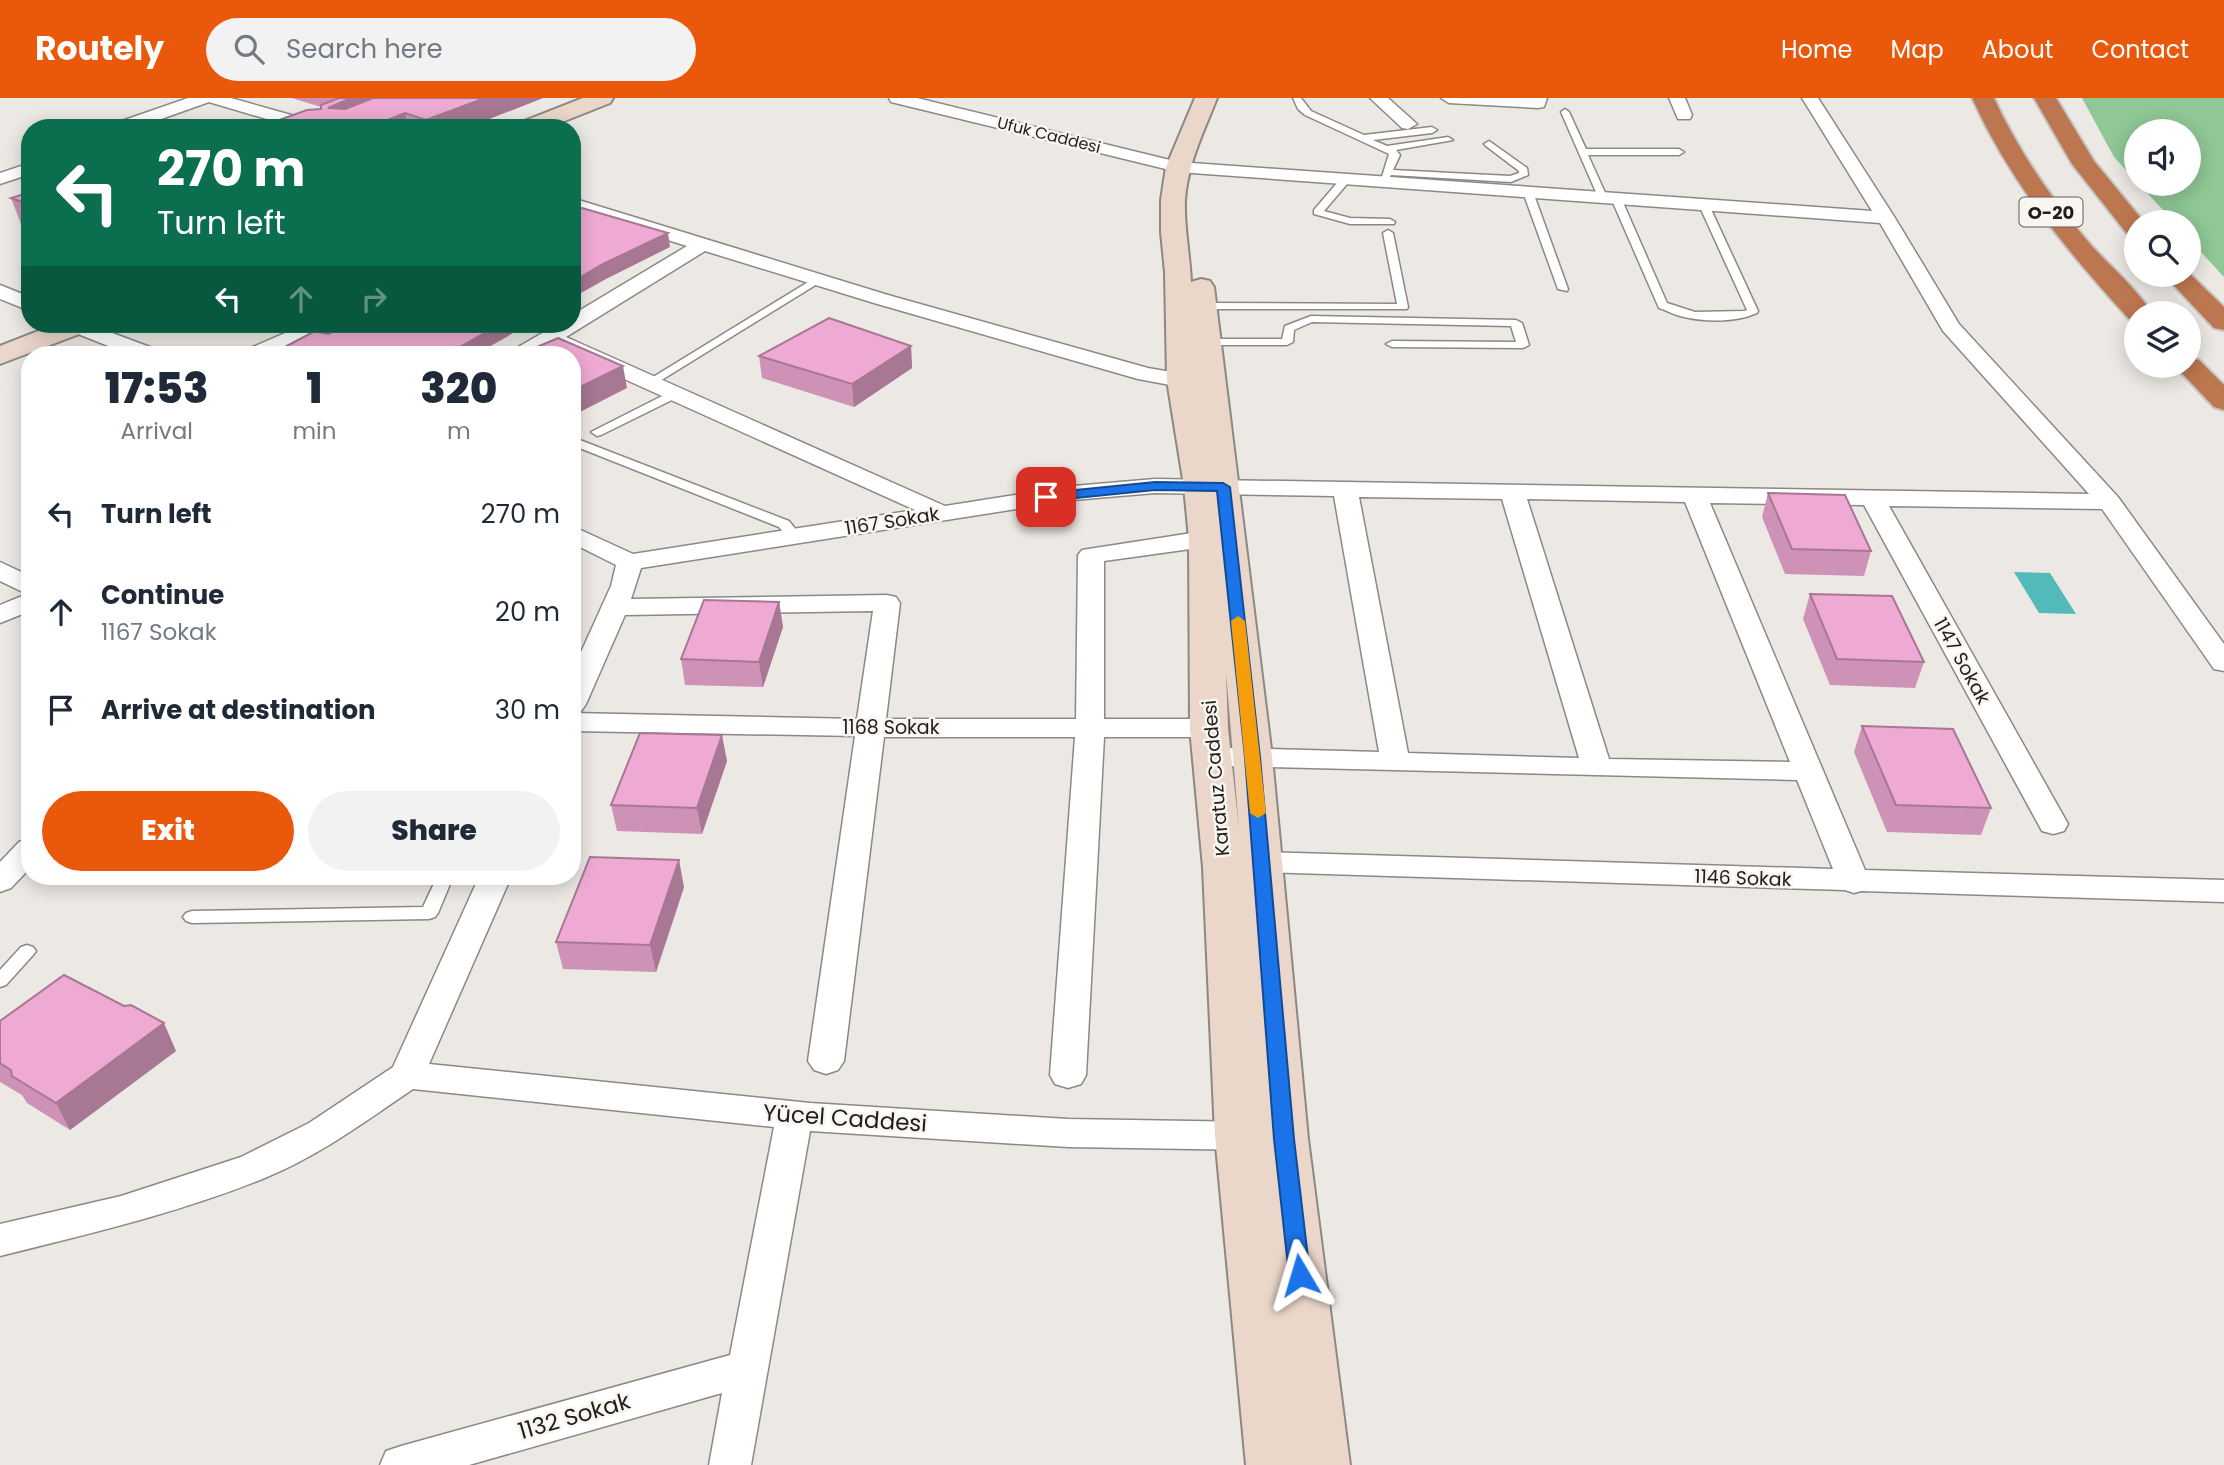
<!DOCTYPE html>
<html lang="en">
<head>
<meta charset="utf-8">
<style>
	:root { --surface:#fff; --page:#f2f2f3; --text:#1f2937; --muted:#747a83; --accent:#ea580c }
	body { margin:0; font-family:Poppins,sans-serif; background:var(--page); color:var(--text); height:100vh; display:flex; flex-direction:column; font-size:26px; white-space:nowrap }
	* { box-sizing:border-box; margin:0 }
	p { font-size:23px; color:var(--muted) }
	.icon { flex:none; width:38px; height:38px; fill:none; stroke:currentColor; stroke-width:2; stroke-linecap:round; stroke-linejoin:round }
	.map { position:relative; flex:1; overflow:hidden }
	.panel { position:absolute; left:21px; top:248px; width:560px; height:539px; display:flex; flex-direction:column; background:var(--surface); border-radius:28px; box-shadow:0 4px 18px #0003 }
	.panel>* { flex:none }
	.top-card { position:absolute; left:21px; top:21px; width:560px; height:214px; border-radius:28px; box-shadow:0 4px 18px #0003; background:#0b6e4f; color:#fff; overflow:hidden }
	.controls { position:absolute; left:2124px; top:21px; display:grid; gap:14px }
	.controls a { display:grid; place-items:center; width:77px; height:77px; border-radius:50%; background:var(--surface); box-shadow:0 4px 18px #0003; font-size:35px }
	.pin { position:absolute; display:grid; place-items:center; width:60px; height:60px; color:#fff; margin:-30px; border-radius:14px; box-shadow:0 4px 10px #0006 }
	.me { position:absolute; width:77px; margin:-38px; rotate:353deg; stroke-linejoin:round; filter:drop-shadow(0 0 5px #0008) }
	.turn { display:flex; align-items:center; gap:24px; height:147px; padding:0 21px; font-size:32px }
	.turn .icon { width:91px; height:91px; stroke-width:2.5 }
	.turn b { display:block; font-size:49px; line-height:60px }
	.lanes { display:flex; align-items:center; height:66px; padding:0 21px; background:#0003; justify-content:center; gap:35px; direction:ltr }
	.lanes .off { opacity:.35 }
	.eta { display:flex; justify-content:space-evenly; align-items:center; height:119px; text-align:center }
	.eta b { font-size:42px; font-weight:800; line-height:49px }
	.cta { display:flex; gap:14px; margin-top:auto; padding:14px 21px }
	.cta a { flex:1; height:80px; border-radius:42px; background:var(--accent); color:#fff; font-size:28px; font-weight:800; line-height:80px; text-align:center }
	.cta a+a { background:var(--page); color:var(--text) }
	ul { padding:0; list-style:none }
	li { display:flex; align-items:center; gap:21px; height:98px; padding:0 21px }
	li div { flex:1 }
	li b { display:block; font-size:26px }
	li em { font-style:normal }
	header { display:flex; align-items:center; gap:42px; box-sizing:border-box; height:98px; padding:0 35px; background:var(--accent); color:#fff }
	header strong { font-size:33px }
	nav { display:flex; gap:38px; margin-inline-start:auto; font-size:24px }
	.search { width:490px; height:63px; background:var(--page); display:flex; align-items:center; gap:18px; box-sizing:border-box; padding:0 24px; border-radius:38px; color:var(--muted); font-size:26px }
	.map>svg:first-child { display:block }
</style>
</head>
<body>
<header>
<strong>Routely</strong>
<div class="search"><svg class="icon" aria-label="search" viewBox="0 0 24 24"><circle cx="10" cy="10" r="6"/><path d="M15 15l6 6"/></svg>Search here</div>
<nav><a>Home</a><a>Map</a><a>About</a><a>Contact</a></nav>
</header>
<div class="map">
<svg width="2224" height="1367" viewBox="0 0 2224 1367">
	<rect width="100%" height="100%" fill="#ece8e3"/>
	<path fill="#8fc796" d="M2082,0H2224V179L2189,141V124H2174L2139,86H2189V33H2137V84L2114,59Z"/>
	<path fill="#53babc" d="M2014,474L2050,475L2076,516L2039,515Z"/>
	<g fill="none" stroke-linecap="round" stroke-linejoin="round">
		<g stroke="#8c8884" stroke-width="3">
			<g id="lane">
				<path d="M1293,0H1301L1311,13L1364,37L1432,29L1437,32L1432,35L1373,42L1387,48L1448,39L1453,42L1396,52L1400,57L1393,72L1510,78L1519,75V73L1486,48L1484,46L1489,43L1527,70L1528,77L1511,84L1391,77L1386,85H1380L1389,56L1305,17L1298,11Z"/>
				<path d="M1565,11L1569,14L1586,51H1679L1684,54L1679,57H1588L1607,99L1599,101L1561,14Z"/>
				<path d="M1343,78L1348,81L1347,86L1324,113L1350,120L1390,121L1395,124L1394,126H1350L1314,116V112L1337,85L1340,79Z"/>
				<path d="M1528,91L1533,94L1568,191L1567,193L1558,191L1523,94Z"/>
				<path d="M1616,97L1621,100L1667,205L1695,214L1744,213L1747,212L1699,107L1708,105L1758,213L1757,215C1734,225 1703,224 1680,218C1672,216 1666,212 1659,210L1611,100Z"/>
				<path d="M1388,132L1393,135L1408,209L1407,211H1203L1198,208L1203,205L1397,206L1383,135Z"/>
				<path d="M818,178L822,179V183L655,286L651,288L645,284Z"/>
				<path d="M1311,218L1516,222L1522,225L1529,247L1523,250L1392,249L1386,246L1392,243L1516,244L1511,228L1312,224L1294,232L1293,244L1287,247H1207L1201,244L1207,241H1282L1285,228Z"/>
				<path d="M676,291L680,292V298L601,337L597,338L591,334Z"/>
				<path d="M572,339L789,423L801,438L794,442L789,441L779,429L572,347Z"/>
				<path d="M437,779H453L438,815L435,819L429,821L192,825L186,823L183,819L186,815L192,813L423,809Z"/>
				<path d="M27,847L33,849L36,853L33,857L6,887L0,889V872L21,849Z"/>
			</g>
		</g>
		<g stroke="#8c8884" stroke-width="3">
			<g id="street">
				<path d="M188,0H231L323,26L325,30H297L209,4L136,30H111L113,26Z"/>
				<path d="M889,0H917L1178,64L1872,113L1802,0H1818L1895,120L1959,226L2118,399L2224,546V573L2214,571L2102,411L1889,408L2068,726L2064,733L2053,736L2042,733L1864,407L1710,405L1865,772L2224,782V804L1861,793L1854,795L1845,792L1262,774L1251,771L1246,764L1251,757L1262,754L1833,771L1797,682L1231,668L1221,665L1216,659L1221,653L1231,650L1379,654L1334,398L1155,395L1073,402L641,470L631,501L887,497L896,499L900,505L886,621H1076L1078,457L1082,452L1205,433L1214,436L1218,441L1214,446L1205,449L1104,463V621H1209L1219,624L1223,630L1219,636L1209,639H1104L1086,977L1081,986L1068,990L1055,986L1050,977L1075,639H884L844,963L838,972L826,976L814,972L808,963L855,638L572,633V615L857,621L873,513L625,517L586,606L582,612L572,614V574L611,488L616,467L572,445V428L633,456L915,412L551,248L536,257H510L513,252L558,226H572V217L687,148L572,112V100L888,197L1148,270L1189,277L1192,282L1189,287L1181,289L1138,281L874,205L705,153L566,239L945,408L1073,388L1155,381L2089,396L1943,233L1880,125L1178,74L891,4ZM1359,399L1502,401L1579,660L1408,655ZM1527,401L1685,404L1790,664L1609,661Z"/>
				<path d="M1370,0H1388L1417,26L1408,31L1402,30Z"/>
				<path d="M1441,0H1547L1544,9L1538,10L1449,5Z"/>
				<path d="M1669,0H1685L1692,17L1690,21H1678Z"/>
				<path d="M30,65V76L0,86V75Z"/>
				<path d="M0,187L30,199V213L0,201Z"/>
				<path d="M60,226H88L158,252L161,257H131L63,230Z"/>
				<path d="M306,226H333L330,230L271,257H243L246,252Z"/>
				<path d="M0,464L30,478V513L0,525V507L27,496L0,483Z"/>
				<path d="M30,741V770L11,790L0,794V764L19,744Z"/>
				<path d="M479,779H511L429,966L810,1005L1068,1021L1254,1024L1267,1028L1272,1038L1267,1048L1254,1052L1068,1049L810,1033L751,1367H709L722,1295L469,1367H380L386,1353L401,1348L730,1257L774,1029L413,991C366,1023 320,1057 267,1079C183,1114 88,1136 0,1158V1126L121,1098L241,1059L309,1025L393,969Z"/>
			</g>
		</g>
		<g stroke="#8c8884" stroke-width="4">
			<g id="secondary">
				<path d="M583,0H613L610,5L547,30H516L519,25Z"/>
				<path d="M1195,0H1217C1204,33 1187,67 1185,103C1184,130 1190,157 1191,184L1201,181L1210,183L1214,189L1272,659L1308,1041L1350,1367H1246L1215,1037L1203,769L1190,630L1189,441L1184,388L1167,282L1165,174L1161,134V102L1166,69ZM1226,574L1239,731L1228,630Z"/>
				<path d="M56,226H94L90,232L0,266V248Z"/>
			</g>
		</g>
		<g stroke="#c5c4c4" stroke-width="4">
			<g id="highway">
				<path d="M1972,0H1994C2019,54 2052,102 2091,147C2111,169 2137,191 2152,215H2137V223L2129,221C2067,153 2010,84 1972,0Z"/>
				<path d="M2034,0H2056L2094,63L2144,124H2137V139L2128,137L2072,66Z"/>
				<path d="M2189,175L2224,209V232L2214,230L2164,177H2189Z"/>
				<path d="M2189,260L2199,262L2224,287V312L2214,309L2175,268H2189Z"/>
			</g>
		</g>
		<use href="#lane" fill="#fff" fill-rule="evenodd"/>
		<use href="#street" fill="#fff" fill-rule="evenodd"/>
		<use href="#secondary" fill="#ebd6ca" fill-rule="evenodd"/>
		<use href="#highway" fill="#bd7750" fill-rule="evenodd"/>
	</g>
	<g fill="#cd92b5">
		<path d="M292,0H543L466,30H257L321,11V9Z"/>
		<path d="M30,94V141L26,139L11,100Z"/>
		<path d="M328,236L475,257H281L279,252Z"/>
		<path d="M911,248L912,270L854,309L762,280L759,258Z"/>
		<path d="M1768,395L1871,453L1864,478L1785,476L1762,419Z"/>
		<path d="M1810,496L1924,564L1915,590L1830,587L1803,521Z"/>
		<path d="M779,504L783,529L763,589L685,587L681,561Z"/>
		<path d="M1862,628L1991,710L1981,737L1887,734L1854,654Z"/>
		<path d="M727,663L702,736L617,733L611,707Z"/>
		<path d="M684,789L656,874L563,871L556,844Z"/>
		<path d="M0,923L176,953L70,1032L27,1005L22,997L0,984Z"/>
	</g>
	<g fill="#a77793">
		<path d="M351,0H405L335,30L328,10Z"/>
		<path d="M485,0H543L466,30H428L426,22Z"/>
		<path d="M405,15L408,30H367Z"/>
		<path d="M668,135L670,149L606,181L572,200V184L603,166Z"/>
		<path d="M500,226H529L475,257H446Z"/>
		<path d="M911,248L912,270L854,309L852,286Z"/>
		<path d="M623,268L627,290L572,318V293Z"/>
		<path d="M779,504L783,529L763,589L759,564Z"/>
		<path d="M722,637L727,663L702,736L697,710Z"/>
		<path d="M679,762L684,789L656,874L650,847Z"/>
		<path d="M164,925L176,953L70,1032L56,1005Z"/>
	</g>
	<g fill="#eeaad2" stroke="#a77793" stroke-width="2">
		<path d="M339,0H351L328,10L345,11L373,0H485L426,22L405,15L367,30H257L307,12L321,11V7Z"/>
		<path d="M30,94V107L11,100Z"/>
		<path d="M582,110L668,135L603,166L572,184V115Z"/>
		<path d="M829,220L911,248L852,286L759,258Z"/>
		<path d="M349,226H500L446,257H299L279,252L315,233L328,236Z"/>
		<path d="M558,240L623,268L572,293V257H518Z"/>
		<path d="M1768,395L1845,397L1871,453L1792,451Z"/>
		<path d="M1810,496L1892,498L1924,564L1837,561Z"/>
		<path d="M704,502L779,504L759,564L681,561Z"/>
		<path d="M1862,628L1953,631L1991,710L1896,707Z"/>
		<path d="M640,635L722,637L697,710L611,707Z"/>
		<path d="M590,759L679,762L650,847L556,844Z"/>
		<path d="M64,877L124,908L131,907L164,925L56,1005L12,978L11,972L0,965V923Z"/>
	</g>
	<path fill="#1a73e8" stroke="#114b97" stroke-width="2" d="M1155,384L1223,385L1230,389L1260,659L1294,1041L1310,1177L1307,1183L1300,1185L1292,1183L1289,1177L1274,1041L1245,659L1217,393L1155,392L1046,403L1040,399L1046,395Z"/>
	<path fill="#f59e0b" d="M1238,518L1245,523L1266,715L1258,720L1250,715L1231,523Z"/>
	<g text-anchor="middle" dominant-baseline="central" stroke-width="5" stroke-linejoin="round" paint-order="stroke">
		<g font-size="16" fill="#1f1e1c" stroke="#f9f5f0">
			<text transform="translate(1049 37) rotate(14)">Ufuk Caddesi</text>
		</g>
		<rect fill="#f9f5f0" stroke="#605e5c" stroke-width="2" x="2019.5" y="99.5" width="63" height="29" rx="5"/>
		<g font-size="18" font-weight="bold" fill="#1f1e1c">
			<text x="2051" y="114">O-20</text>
		</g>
		<g font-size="19" fill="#1f1e1c" stroke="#f9f5f0">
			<text transform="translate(892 423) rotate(-9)">1167 Sokak</text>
			<text transform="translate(1962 563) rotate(61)">1147 Sokak</text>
			<text x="891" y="629">1168 Sokak</text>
			<text transform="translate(1216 680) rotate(-95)">Karatuz Caddesi</text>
			<text transform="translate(1743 780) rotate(2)">1146 Sokak</text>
		</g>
		<g font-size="23" fill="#1f1e1c" stroke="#f9f5f0">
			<text transform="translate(845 1020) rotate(4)">Yücel Caddesi</text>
			<text transform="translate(574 1318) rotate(-16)">1132 Sokak</text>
		</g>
	</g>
</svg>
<div class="controls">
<a><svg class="icon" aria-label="sound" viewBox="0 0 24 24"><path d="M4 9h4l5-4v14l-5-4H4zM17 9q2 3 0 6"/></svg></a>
<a><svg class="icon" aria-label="search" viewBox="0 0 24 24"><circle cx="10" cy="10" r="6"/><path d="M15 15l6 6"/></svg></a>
<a><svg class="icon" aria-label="layers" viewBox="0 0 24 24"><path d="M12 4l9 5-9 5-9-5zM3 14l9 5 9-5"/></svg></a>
</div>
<div class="pin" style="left:1046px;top:399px;background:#d93025"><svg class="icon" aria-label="arrive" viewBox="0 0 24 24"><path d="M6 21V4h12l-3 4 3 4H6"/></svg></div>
<svg class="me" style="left:1300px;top:1177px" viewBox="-20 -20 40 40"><path d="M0-17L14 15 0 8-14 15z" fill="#1a73e8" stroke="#fff" stroke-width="4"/></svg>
<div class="top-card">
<div class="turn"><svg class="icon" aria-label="left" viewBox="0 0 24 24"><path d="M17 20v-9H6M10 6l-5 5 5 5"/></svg><div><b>270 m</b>Turn left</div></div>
<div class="lanes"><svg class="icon" aria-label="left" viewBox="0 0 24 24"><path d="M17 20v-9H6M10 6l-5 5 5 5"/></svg><svg class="icon off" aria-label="ahead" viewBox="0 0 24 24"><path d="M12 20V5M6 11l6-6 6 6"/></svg><svg class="icon off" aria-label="right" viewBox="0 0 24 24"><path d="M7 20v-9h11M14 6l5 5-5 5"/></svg></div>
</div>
<section class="panel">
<div class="eta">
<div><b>17:53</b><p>Arrival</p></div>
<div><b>1</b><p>min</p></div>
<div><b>320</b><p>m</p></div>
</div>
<ul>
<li><svg class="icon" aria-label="left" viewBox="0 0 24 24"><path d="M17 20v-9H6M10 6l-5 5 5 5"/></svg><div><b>Turn left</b></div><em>270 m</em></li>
<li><svg class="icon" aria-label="ahead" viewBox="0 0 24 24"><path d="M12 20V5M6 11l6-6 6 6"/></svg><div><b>Continue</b><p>1167 Sokak</p></div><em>20 m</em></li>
<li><svg class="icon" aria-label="arrive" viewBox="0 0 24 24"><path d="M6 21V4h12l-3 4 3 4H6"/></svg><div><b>Arrive at destination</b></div><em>30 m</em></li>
</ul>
<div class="cta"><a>Exit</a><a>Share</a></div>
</section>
</div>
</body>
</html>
